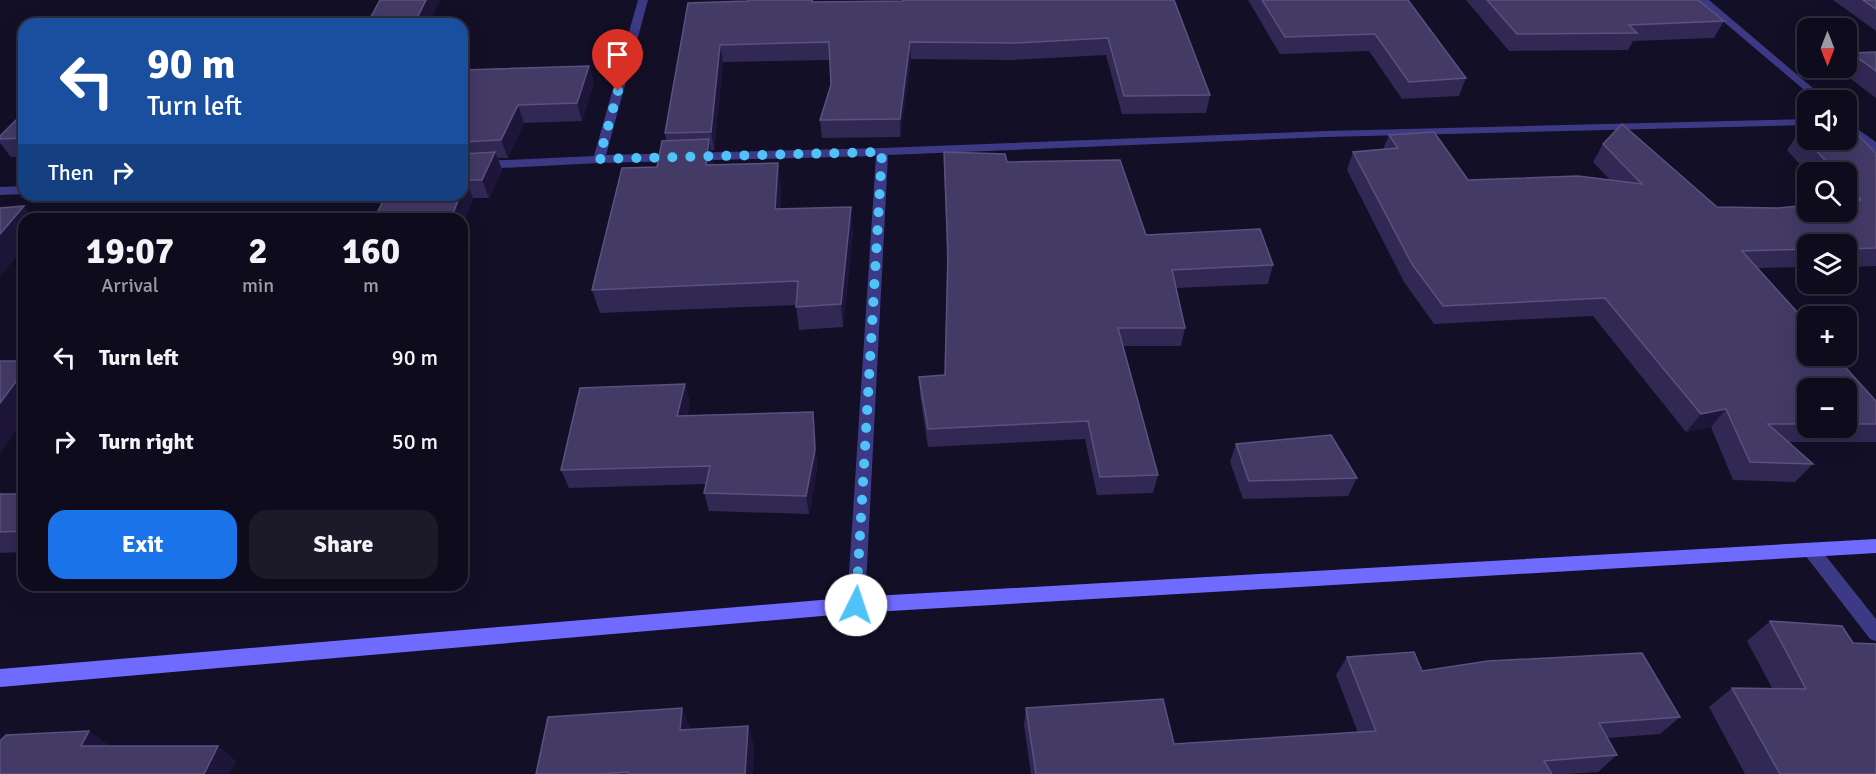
<!DOCTYPE html>
<html lang="en">
<head>
<meta charset="utf-8">
<style>
	:root { --surface:#0e0b1c; --page:#1c1929; --text:#f1f3f6; --muted:#9b9ba3; --line:#2e2b3b; --accent:#1a73e8 }
	body { margin:0; font-family:Signika,sans-serif; background:var(--page); color:var(--text); height:100vh; display:flex; flex-direction:column; font-size:22px; white-space:nowrap }
	* { box-sizing:border-box; margin:0 }
	p { font-size:20px; color:var(--muted) }
	.icon { flex:none; width:33px; height:33px; fill:none; stroke:currentColor; stroke-width:2; stroke-linecap:round; stroke-linejoin:round }
	.map { position:relative; flex:1; overflow:hidden }
	.panel { position:absolute; left:18px; top:213px; width:450px; height:378px; display:flex; flex-direction:column; background:var(--surface); border-radius:18px; box-shadow:0 6px 24px #0002,0 0 0 2px var(--line) }
	.panel>* { flex:none }
	.hud { position:absolute; left:18px; top:18px; width:450px; height:183px; border-radius:18px; box-shadow:0 6px 24px #0002,0 0 0 2px var(--line); background:#1a4fa0; color:#fff; overflow:hidden }
	.needle { width:39px; rotate:180deg }
	.fabs { position:absolute; left:1797px; top:18px; display:grid; gap:12px }
	.fabs a { display:grid; place-items:center; width:60px; height:60px; border-radius:12px; background:var(--surface); box-shadow:0 6px 24px #0002,0 0 0 2px var(--line); font-size:30px }
	.pin { position:absolute; display:grid; place-items:center; width:51px; height:51px; color:#fff; margin:-62px -26px; border-radius:50% 50% 50% 0; rotate:-45deg; box-shadow:0 0 6px #0007 }
	.pin .icon { rotate:45deg }
	.me { position:absolute; width:66px; margin:-33px; rotate:4deg; stroke-linejoin:round; filter:drop-shadow(0 0 4px #0008) }
	.turn { display:flex; align-items:center; gap:21px; height:126px; padding:0 30px; font-size:27px }
	.turn .icon { width:78px; height:78px; stroke-width:2.5 }
	.turn b { display:block; font-size:42px; line-height:51px }
	.then { display:flex; align-items:center; height:57px; padding:0 30px; background:#0003; gap:12px; font-size:22px }
	.eta { display:flex; justify-content:space-evenly; align-items:center; height:102px; text-align:center }
	.eta b { font-size:36px; font-weight:700; line-height:42px }
	.cta { display:flex; gap:12px; margin-top:auto; padding:12px 30px }
	.cta a { flex:1; height:69px; border-radius:18px; background:var(--accent); color:#fff; font-size:24px; font-weight:700; line-height:69px; text-align:center }
	.cta a+a { background:var(--page); color:var(--text) }
	ul { padding:0; list-style:none }
	li { display:flex; align-items:center; gap:18px; height:84px; padding:0 30px }
	li div { flex:1 }
	li b { display:block; font-size:22px }
	li em { font-style:normal }
	.map>svg:first-child { display:block }
</style>
</head>
<body>
<div class="map">
<svg width="1876" height="774" viewBox="0 0 1876 774">
	<rect width="100%" height="100%" fill="#130f26"/>
	<g fill="none" stroke-linecap="round" stroke-linejoin="round">
		<g fill="#3d3a85" fill-rule="evenodd">
			<path d="M638,0H648L606,155L882,148L1326,131L1808,119V125L1326,137L888,155L865,605L862,611L856,613L850,611L847,605L876,156L599,163L462,170V162L594,156Z"/>
			<path d="M1698,0H1709L1827,100H1816Z"/>
			<path d="M1846,121L1876,142V152L1846,130Z"/>
			<path d="M24,186V194L0,195V187Z"/>
			<path d="M1811,543L1817,545L1876,619V641L1870,639L1805,555L1802,550L1805,545Z"/>
		</g>
		<path fill="#6f6bff" fill-rule="evenodd" d="M1876,539V553L856,613L0,687V669L856,597Z"/>
	</g>
	<g fill="#312854" fill-rule="evenodd">
		<path d="M748,0H814L813,2L1174,0L1210,95L1206,113L1122,114L1106,55L1013,60L911,59L900,137L822,138L820,120L831,85L830,60L723,62L714,150H711L713,165L781,186L780,208L853,231L843,327L799,330L796,305L600,313L592,290L657,167L666,140L665,133Z"/>
		<path d="M1248,0H1408L1466,78L1459,96L1402,99L1369,51L1280,54Z"/>
		<path d="M1466,0H1698L1724,21L1714,38L1633,41L1628,50L1509,51Z"/>
		<path d="M1833,0H1876V31Z"/>
		<path d="M1876,52V98L1839,70L1841,68H1846V60L1851,53Z"/>
		<path d="M589,66L594,83L582,121L524,123L508,158H498L502,170L489,198H473L462,229V70Z"/>
		<path d="M24,112V157H11L0,143V136Z"/>
		<path d="M1799,132L1876,153V266L1846,267V244H1808V267L1758,268L1876,401V442H1788L1813,464L1795,482L1733,480L1711,427L1686,432L1593,316L1434,324L1404,282L1347,170L1353,152L1383,149L1389,135L1468,180H1610L1593,162L1603,144L1717,207L1846,212V172H1808V174L1787,150ZM1808,388H1846V428H1808Z"/>
		<path d="M944,152L1007,162L1146,235L1273,265L1268,284L1176,288L1185,328L1181,346H1123L1158,475L1153,493L1097,495L1085,439L928,447L920,395L919,377L945,375L947,268Z"/>
		<path d="M685,384L690,403L687,416L815,431L817,468L809,514L709,511L704,493L706,484L569,488L561,470Z"/>
		<path d="M1236,444L1357,478L1348,496L1243,499L1230,462Z"/>
		<path d="M0,494H24V552L0,553Z"/>
		<path d="M1770,621L1876,774H1745L1709,707L1732,688H1772L1747,641Z"/>
		<path d="M1347,657L1422,671L1680,717L1660,734L1608,738L1617,755L1598,772L1569,774H1031L1024,725L1026,708L1174,744L1358,733L1336,675Z"/>
		<path d="M748,726L754,747L753,774H536L691,729L690,730Z"/>
	</g>
	<g fill="#1d163a">
		<path d="M426,0H440L429,24H414Z"/>
		<path d="M910,42L911,59L900,137V119Z"/>
		<path d="M720,45L723,62L714,150L711,132Z"/>
		<path d="M589,66L594,83L582,121L577,103Z"/>
		<path d="M518,105L524,123L508,158L501,140Z"/>
		<path d="M709,139L713,162L710,188L706,165Z"/>
		<path d="M495,152L502,170L489,198L482,180Z"/>
		<path d="M778,163L781,186L778,232L775,209Z"/>
		<path d="M466,180L473,198L462,229V219H451L460,195H462V191Z"/>
		<path d="M24,206L34,219H24V247L0,277V234Z"/>
		<path d="M851,207L853,231L843,327L841,304Z"/>
		<path d="M462,278L467,288L462,302Z"/>
		<path d="M24,371V420L0,454V403Z"/>
		<path d="M685,384L690,403L682,435L677,416Z"/>
		<path d="M1726,409L1711,427L1686,432L1701,414Z"/>
		<path d="M813,412L815,431L817,468L809,514L806,496Z"/>
		<path d="M682,708L691,729L689,751L680,730Z"/>
		<path d="M748,726L754,747L753,774H745Z"/>
		<path d="M89,731L110,746H81Z"/>
		<path d="M218,746L236,761L230,774H204Z"/>
	</g>
	<g fill="#433a66" stroke="#5a527e" stroke-width="1.5">
		<path d="M380,0H426L414,24H367Z"/>
		<path d="M748,0H812V2L903,1V0H1174L1210,95L1124,96L1108,38L1014,43L910,42L900,119L820,120L831,85L829,42L720,45L711,132L665,133L688,3L748,1Z"/>
		<path d="M1262,0H1408L1466,78L1409,82L1375,34L1285,37Z"/>
		<path d="M1487,0H1698L1724,21L1629,25L1637,33L1517,34Z"/>
		<path d="M1863,0H1876V9Z"/>
		<path d="M1876,52V71L1851,53Z"/>
		<path d="M589,66L577,103L518,105L501,140L462,142V70Z"/>
		<path d="M24,112V138L0,139V136Z"/>
		<path d="M1622,124L1717,207L1777,208L1808,205V212H1846V202L1861,200L1846,184V172H1836L1799,132L1808,131V140H1846V129H1852L1876,153V248L1846,249V244H1808V249L1742,251L1808,324V356H1835L1876,401V424H1846V388H1808V424H1768L1813,464L1750,462L1726,409L1701,414L1605,298L1443,306L1412,264L1353,152L1398,148L1389,135L1434,132L1468,180L1578,176L1642,184L1603,144Z"/>
		<path d="M709,139L706,165L778,163L775,209L851,207L841,304L796,307L798,281L592,290L622,168L657,167L662,141Z"/>
		<path d="M495,152L482,180H466L462,191V154Z"/>
		<path d="M944,152L1005,154L1007,162L1120,160L1146,235L1260,229L1273,265L1172,270L1185,328H1118L1158,475L1100,477L1088,421L928,429L919,377L945,375L948,254Z"/>
		<path d="M386,195H460L451,219H374Z"/>
		<path d="M24,206L0,234V208Z"/>
		<path d="M0,361H24V371L0,403Z"/>
		<path d="M685,384L677,416L813,412L815,450L806,496L704,493L710,466L561,470L580,388Z"/>
		<path d="M1331,435L1357,478L1249,481L1236,444Z"/>
		<path d="M0,494H24V531L0,532Z"/>
		<path d="M1770,621L1842,626L1853,643L1876,644V774H1780L1732,688L1806,689Z"/>
		<path d="M1414,652L1422,671L1488,661L1642,653L1680,717L1599,723L1617,755L1544,761L1552,774H1036L1026,708L1163,699L1174,744L1376,731L1347,657Z"/>
		<path d="M682,708L680,730L748,726L745,774H628V772L600,774H536L548,717Z"/>
		<path d="M89,731L81,746H218L204,774H0V741L6,735Z"/>
	</g>
	<g fill="none" stroke-linecap="round" stroke-linejoin="round">
		<path stroke="#4fc3f7" stroke-width="10" stroke-dasharray="0 18" d="M618,91L599,159L882,152L856,605"/>
	</g>
</svg>
<div class="fabs">
<a><svg class="needle" viewBox="-14 -14 28 28"><path d="M0-13l5 13h-10z" fill="#e53935"/><path d="M0 13l5-13h-10z" fill="#9b9ba3"/></svg></a>
<a><svg class="icon" aria-label="sound" viewBox="0 0 24 24"><path d="M4 9h4l5-4v14l-5-4H4zM17 9q2 3 0 6"/></svg></a>
<a><svg class="icon" aria-label="search" viewBox="0 0 24 24"><circle cx="10" cy="10" r="6"/><path d="M15 15l6 6"/></svg></a>
<a><svg class="icon" aria-label="layers" viewBox="0 0 24 24"><path d="M12 4l9 5-9 5-9-5zM3 14l9 5 9-5"/></svg></a>
<a>+</a>
<a>−</a>
</div>
<div class="pin" style="left:618px;top:91px;background:#d93025"><svg class="icon" aria-label="arrive" viewBox="0 0 24 24"><path d="M6 21V4h12l-3 4 3 4H6"/></svg></div>
<svg class="me" style="left:856px;top:605px" viewBox="-20 -20 40 40"><circle r="19" fill="#fff"/><path d="M0-13L10 11 0 6-10 11z" fill="#4fc3f7"/></svg>
<div class="hud">
<div class="turn"><svg class="icon" aria-label="left" viewBox="0 0 24 24"><path d="M17 20v-9H6M10 6l-5 5 5 5"/></svg><div><b>90 m</b>Turn left</div></div>
<div class="then">Then<svg class="icon" aria-label="right" viewBox="0 0 24 24"><path d="M7 20v-9h11M14 6l5 5-5 5"/></svg></div>
</div>
<section class="panel">
<div class="eta">
<div><b>19:07</b><p>Arrival</p></div>
<div><b>2</b><p>min</p></div>
<div><b>160</b><p>m</p></div>
</div>
<ul>
<li><svg class="icon" aria-label="left" viewBox="0 0 24 24"><path d="M17 20v-9H6M10 6l-5 5 5 5"/></svg><div><b>Turn left</b></div><em>90 m</em></li>
<li><svg class="icon" aria-label="right" viewBox="0 0 24 24"><path d="M7 20v-9h11M14 6l5 5-5 5"/></svg><div><b>Turn right</b></div><em>50 m</em></li>
</ul>
<div class="cta"><a>Exit</a><a>Share</a></div>
</section>
</div>
</body>
</html>
